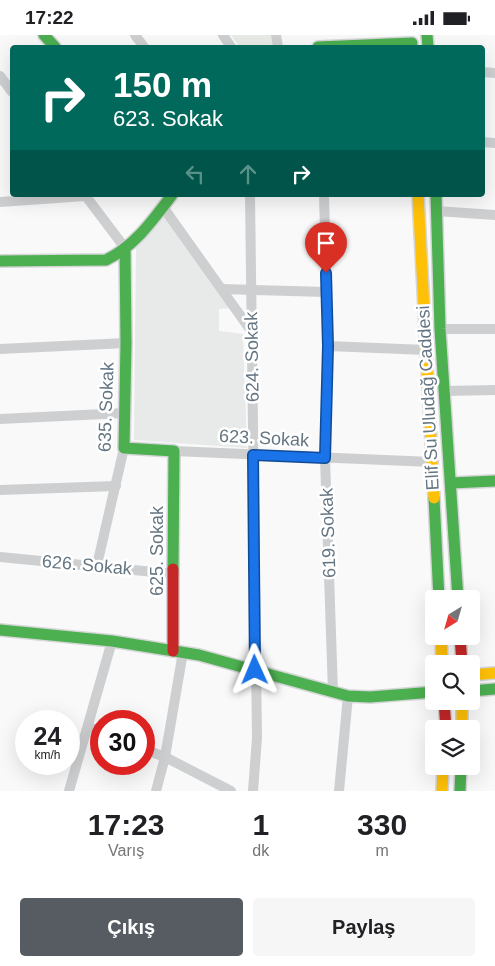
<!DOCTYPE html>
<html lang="tr">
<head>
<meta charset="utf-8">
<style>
	:root { --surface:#fff; --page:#f6f6f6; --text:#202124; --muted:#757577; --accent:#565c61 }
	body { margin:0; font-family:Arial,sans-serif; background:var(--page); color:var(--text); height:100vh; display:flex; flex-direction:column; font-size:19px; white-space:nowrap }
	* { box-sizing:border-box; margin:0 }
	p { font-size:16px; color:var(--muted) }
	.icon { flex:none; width:28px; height:28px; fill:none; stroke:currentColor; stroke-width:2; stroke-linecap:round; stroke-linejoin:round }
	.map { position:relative; height:756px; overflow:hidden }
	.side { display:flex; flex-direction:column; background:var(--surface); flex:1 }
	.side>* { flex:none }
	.top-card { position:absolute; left:10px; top:10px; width:475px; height:152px; border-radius:5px; box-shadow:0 5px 20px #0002; background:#00695c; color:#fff; overflow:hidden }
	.needle { width:32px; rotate:217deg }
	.controls { position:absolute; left:425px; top:555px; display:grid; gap:10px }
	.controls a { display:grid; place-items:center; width:55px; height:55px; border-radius:5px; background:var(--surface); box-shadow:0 5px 20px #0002; font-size:25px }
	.speed { position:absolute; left:15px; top:675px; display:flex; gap:10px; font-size:25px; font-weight:700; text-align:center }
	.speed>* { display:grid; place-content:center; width:65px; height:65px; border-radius:50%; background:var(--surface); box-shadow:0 5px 20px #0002; line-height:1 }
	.speed small { font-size:12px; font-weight:400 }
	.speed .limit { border:8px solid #d22; background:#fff; color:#111 }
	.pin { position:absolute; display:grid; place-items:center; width:42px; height:42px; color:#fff; margin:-51px -21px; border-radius:50% 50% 50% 0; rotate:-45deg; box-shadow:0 0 5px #0007 }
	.pin .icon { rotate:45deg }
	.me { position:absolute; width:55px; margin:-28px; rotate:359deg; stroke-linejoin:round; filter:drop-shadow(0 0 4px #0008) }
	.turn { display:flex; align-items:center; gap:18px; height:105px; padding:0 20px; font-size:22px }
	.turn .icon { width:65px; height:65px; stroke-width:2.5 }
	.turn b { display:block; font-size:35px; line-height:42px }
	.lanes { display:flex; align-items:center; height:48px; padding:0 20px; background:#0003; justify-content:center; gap:25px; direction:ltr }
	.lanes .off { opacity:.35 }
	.eta { display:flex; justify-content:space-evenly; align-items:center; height:85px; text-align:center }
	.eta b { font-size:30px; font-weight:800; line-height:35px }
	.button { display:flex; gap:10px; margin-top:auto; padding:10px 20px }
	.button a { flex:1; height:58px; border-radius:5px; background:var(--accent); color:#fff; font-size:20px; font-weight:800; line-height:58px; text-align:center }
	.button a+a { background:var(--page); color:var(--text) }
	.status { display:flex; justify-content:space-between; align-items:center; height:35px; padding:0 25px; background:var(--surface); direction:ltr }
	.status svg { height:14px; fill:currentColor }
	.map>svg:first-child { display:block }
</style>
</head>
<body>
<div class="status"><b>17:22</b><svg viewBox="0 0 49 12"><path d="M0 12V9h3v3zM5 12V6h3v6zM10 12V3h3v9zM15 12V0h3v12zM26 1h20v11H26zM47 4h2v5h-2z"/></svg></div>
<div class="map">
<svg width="495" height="756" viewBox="0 0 495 756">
	<rect width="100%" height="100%" fill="#f9f9f9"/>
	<path fill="#e8e9e9" d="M165,181L232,273L219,274V296L243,299L247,413L134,405L136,214L144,201Z"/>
	<path fill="#e8ebe6" d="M231,0H271L273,12H240Z"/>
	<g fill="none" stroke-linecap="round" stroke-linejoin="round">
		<g stroke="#d5d6d7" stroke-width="14">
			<g id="fast">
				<path d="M44,0L55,12"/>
				<path d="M427,0L428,12"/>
				<path d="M318,12L412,8"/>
				<path d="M436,160L440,294L458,564"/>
				<path d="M125,213L126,308L124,413L174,416L173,534"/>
				<path d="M0,226L106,225C135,211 153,185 172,160"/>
				<path d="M451,448L495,446"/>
				<path d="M434,463L439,564"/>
				<path d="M0,595L112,606L199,620L348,661L370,662L434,657"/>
				<path d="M471,656L495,654"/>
				<path d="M460,756L461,731"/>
			</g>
		</g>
		<g stroke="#d5d6d7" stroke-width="14">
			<g id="slow">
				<path d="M418,160L434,463"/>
				<path d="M441,601L442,629"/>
				<path d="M471,640L495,638"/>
				<path d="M462,666V694"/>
				<path d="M442,756L443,731"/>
			</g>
		</g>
		<g stroke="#d5d6d7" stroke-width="14">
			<g id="jam">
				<path d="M460,601L462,629"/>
				<path d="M173,616V534"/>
				<path d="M444,666L446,694"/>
			</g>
		</g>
		<g stroke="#cecfd0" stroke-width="10">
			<path d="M135,0L144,12"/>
			<path d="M223,0L231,12"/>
			<path d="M276,0L278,12"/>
			<path d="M482,37L495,38"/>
			<path d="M0,41L12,57"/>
			<path d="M482,107L495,108"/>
			<path d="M85,160L125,213"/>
			<path d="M250,160L257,703L253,756"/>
			<path d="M324,160L328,311L325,423L333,657"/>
			<path d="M0,167L85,161"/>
			<path d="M163,172L252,297"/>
			<path d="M436,176L495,180"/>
			<path d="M222,254L327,257"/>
			<path d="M440,294H495"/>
			<path d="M328,311L426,315"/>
			<path d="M0,314L126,308"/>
			<path d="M445,356L495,355"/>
			<path d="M0,384L125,378"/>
			<path d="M174,416L432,427"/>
			<path d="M0,455L116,451"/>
			<path d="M0,522L175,539"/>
			<path d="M97,530L124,413"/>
			<path d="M89,692L101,697"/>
			<path d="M144,714L165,722L231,756"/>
			<path d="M69,756L112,606"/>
			<path d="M156,756L165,722L183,617"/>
			<path d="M339,756L348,661"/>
		</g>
		<use href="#fast" stroke="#4caf50" stroke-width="11"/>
		<use href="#slow" stroke="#ffc107" stroke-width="11"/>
		<use href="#jam" stroke="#c62828" stroke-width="11"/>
	</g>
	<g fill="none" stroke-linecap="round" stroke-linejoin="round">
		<g stroke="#114b97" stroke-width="12">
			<path id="route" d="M255,635L253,420L325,423L328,311L326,238"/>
		</g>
		<use href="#route" stroke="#1a73e8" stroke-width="9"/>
	</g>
	<g text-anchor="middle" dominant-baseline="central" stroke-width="5" stroke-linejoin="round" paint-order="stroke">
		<g font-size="18" fill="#657683" stroke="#fff">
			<text transform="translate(252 322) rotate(-91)">624. Sokak</text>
			<text transform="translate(428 363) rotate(-93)">Elif Su Uludağ Caddesi</text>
			<text transform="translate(106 372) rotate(-88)">635. Sokak</text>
			<text transform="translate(264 403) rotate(3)">623. Sokak</text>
			<text transform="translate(328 498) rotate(-92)">619. Sokak</text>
			<text transform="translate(157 516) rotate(-90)">625. Sokak</text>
			<text transform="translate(87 530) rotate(5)">626. Sokak</text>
		</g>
	</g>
</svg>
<div class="controls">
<a><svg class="needle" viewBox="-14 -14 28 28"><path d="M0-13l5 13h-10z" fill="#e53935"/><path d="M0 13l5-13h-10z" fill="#757577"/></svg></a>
<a><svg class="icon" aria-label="search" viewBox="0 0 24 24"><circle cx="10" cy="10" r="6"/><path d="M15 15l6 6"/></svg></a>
<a><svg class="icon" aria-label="layers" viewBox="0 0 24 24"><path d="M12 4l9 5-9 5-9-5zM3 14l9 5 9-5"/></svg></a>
</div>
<div class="speed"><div>24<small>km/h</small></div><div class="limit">30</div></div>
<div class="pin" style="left:326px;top:238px;background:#d93025"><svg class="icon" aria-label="arrive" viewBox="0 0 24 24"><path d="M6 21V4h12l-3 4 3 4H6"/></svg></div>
<svg class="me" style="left:255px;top:635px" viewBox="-20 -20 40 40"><path d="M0-17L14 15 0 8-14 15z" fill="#1a73e8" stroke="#fff" stroke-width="4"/></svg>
<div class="top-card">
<div class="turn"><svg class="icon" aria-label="right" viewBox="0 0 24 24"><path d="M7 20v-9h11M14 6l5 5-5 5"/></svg><div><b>150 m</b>623. Sokak</div></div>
<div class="lanes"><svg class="icon off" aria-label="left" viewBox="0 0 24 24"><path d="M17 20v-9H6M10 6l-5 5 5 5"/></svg><svg class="icon off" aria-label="ahead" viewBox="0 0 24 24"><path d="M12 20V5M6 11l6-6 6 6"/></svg><svg class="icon" aria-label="right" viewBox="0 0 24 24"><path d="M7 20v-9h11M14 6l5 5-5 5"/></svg></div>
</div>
</div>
<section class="side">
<div class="eta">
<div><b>17:23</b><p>Varış</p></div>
<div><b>1</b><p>dk</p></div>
<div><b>330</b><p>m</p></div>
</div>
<div class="button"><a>Çıkış</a><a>Paylaş</a></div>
</section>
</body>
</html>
